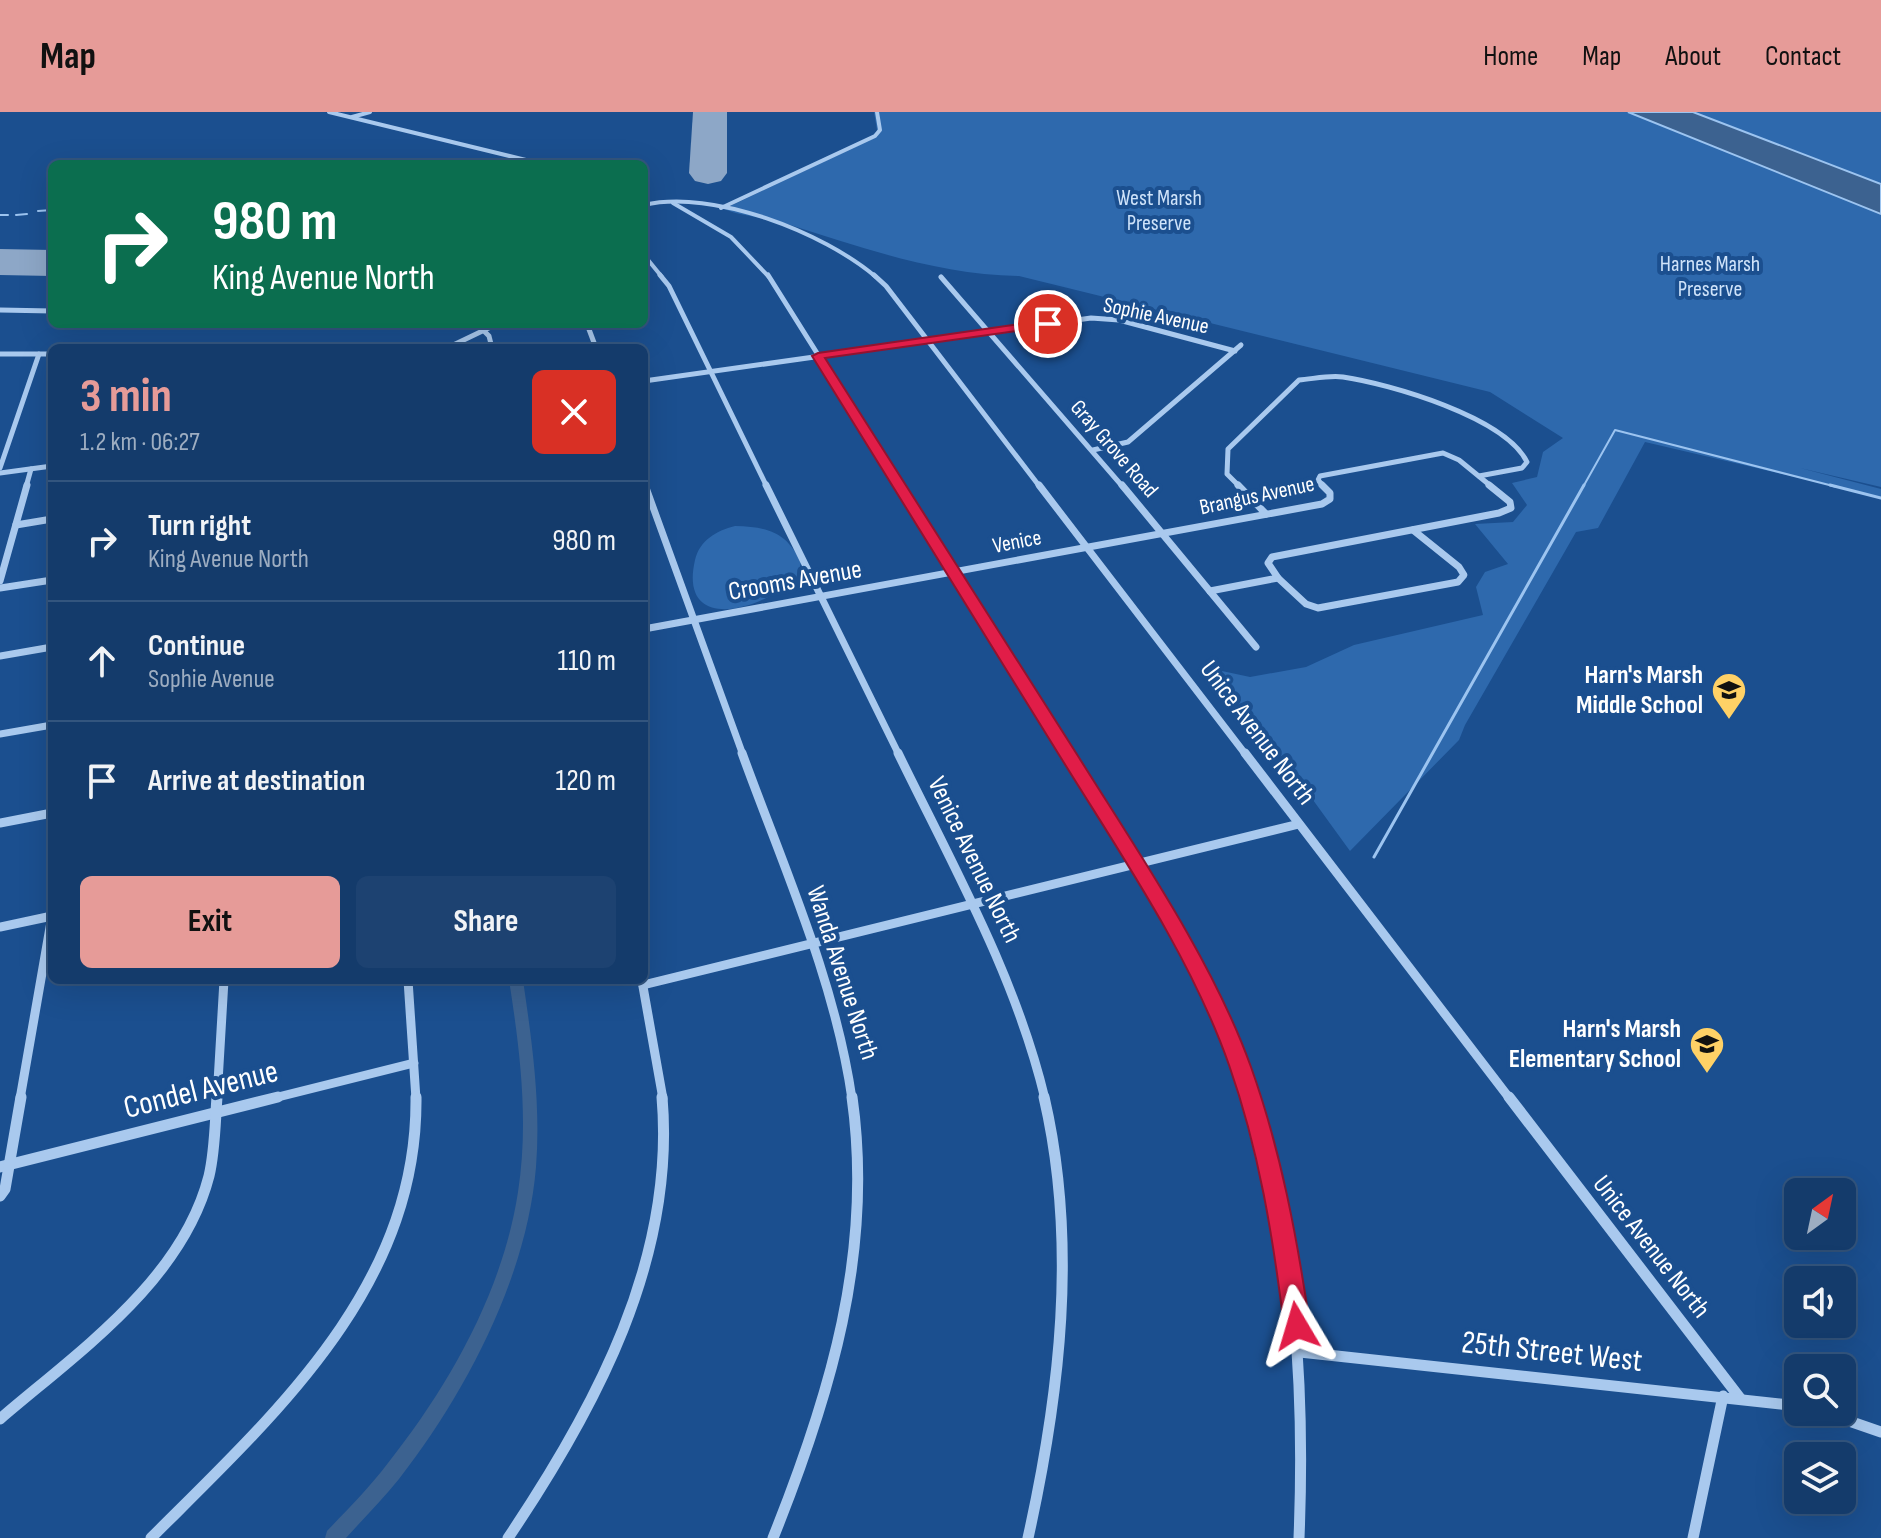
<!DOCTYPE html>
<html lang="en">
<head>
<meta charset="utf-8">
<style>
	:root { --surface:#143b6b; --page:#1d4271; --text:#f1f3f6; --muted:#9dadc1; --line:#33557e; --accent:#e69b98 }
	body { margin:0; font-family:"Sofia Sans Condensed",sans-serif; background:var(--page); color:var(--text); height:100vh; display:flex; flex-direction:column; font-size:30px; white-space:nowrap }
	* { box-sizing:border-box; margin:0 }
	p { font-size:26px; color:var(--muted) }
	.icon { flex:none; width:44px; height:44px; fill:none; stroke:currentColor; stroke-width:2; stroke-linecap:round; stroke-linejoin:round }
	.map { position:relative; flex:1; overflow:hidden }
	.drawer { position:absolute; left:48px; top:232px; width:600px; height:640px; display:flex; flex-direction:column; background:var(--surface); border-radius:12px; box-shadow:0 8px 32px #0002,0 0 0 2px var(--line) }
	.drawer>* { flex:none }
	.top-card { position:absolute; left:48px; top:48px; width:600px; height:168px; border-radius:12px; box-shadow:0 8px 32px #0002,0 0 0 2px var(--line); background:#0b6e4f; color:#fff; overflow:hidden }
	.needle { width:52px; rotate:33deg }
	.controls { position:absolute; left:1784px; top:1066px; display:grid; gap:16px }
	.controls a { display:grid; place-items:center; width:72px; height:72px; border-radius:12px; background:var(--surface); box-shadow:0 8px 32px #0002,0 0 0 2px var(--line); font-size:40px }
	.pin { position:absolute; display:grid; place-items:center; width:68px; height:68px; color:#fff; margin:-34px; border:4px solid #fff; border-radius:50%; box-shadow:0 2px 8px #0007 }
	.me { position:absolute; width:88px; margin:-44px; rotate:353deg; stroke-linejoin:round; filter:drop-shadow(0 0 6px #0008) }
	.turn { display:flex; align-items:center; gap:28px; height:168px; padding:0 32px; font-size:36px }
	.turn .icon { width:104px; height:104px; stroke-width:2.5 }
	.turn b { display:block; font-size:56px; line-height:68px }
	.round { display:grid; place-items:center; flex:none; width:84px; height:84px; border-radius:12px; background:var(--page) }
	.overview { display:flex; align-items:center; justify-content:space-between; height:136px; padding:0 32px }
	h1 { font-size:48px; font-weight:700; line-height:60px; color:var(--accent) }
	.button { display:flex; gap:16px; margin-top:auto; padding:16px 32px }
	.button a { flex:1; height:92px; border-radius:12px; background:var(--accent); color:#111; font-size:32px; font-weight:700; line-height:92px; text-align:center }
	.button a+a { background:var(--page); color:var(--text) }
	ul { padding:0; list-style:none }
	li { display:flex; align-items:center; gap:24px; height:120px; padding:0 32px; border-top:2px solid var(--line) }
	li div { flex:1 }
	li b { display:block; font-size:30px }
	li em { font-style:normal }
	header { display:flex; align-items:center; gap:48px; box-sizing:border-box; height:112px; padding:0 40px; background:var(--accent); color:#111 }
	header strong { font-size:38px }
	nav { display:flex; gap:44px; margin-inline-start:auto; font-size:28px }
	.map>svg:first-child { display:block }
</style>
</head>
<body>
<header>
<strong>Map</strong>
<nav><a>Home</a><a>Map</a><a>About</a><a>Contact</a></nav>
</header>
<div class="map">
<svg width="1881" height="1426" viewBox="0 0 1881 1426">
	<rect width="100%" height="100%" fill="#1b4f8f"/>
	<g fill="#2e69ad">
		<path d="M874,0H1881V375L1800,356L1881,377V385L1645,330L1598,416L1576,420L1465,613L1459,628L1350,739L1313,688L1208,556L1250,565L1306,555L1354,533L1483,503L1476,475L1485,460L1508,452L1475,412L1513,410L1527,393L1512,371L1537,365L1543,340L1563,326L1490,280L1019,164C938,163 860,135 784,111C764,105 744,105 724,97L878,24Z"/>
		<path d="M735,414C769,415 786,420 801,450C800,455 798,463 795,468C792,472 785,475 780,478C743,503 680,513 695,448C700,428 716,419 735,414Z"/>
	</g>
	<path fill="#3c6290" stroke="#9cc4f0" stroke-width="2" d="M1628,0H1693L1881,72V102Z"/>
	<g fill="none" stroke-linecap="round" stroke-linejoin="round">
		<g stroke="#9cc4f0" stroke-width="2">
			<path d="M38,99L52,98"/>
			<path d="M0,103H8"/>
			<path d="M16,103L27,102"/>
			<path d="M1583,375L1615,318L1837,375"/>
		</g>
		<g stroke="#9cc4f0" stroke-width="3">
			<path d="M1830,373L1881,386"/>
			<path d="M1374,745L1584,373"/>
		</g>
		<path fill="#3c6290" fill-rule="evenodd" d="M509,868H523C532,930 541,992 536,1055C527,1165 466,1281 399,1367C382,1388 364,1406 346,1426H325L327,1419C348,1397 370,1375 388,1351C449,1274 503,1179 518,1080C529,1010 520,938 509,868Z"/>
		<g fill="#8da7c7" fill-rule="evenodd">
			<path d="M693,0H727V61L721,69L708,72L695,69L689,61Z"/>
			<path d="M0,137L52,138V164L0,163Z"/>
		</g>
		<g stroke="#a9c9ee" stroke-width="4">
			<path d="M329,0L538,51"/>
			<path d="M352,5L370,0"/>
			<path d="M673,91L731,125L769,165"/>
			<path d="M644,93C713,77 823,120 876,165"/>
			<path d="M721,96L875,24L880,18L877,0"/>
			<path d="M644,143L662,165"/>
		</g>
		<g stroke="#a9c9ee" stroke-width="5">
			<path d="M660,163L669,174L767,375"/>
			<path d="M768,163L901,375"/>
			<path d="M874,163L886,174L1040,375"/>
			<path d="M941,165L1123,375"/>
			<path d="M0,198L52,199"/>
			<path d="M587,212L596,236"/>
			<path d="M483,218L489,224L492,236"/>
			<path d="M447,236L497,212"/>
			<path d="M0,242H52"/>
			<path d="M644,269L1091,206L1119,208L1235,239"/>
			<path d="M1093,338L1128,330L1241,233"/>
			<path d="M0,356L39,242"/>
			<path d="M0,361L52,354"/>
			<path d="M644,370L646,375"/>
			<path d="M26,375L31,357"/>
			<path d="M1240,375L1227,362L1228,337L1299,268C1313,267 1329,263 1343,265C1390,272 1505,305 1527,350L1522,356L1479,364"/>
			<path d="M1324,375L1318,368L1320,364L1443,341L1459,348L1492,375"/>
		</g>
		<g stroke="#a9c9ee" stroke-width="7">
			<path d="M645,373L743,643"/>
			<path d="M766,373L899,643"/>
			<path d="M899,373L1069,643"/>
			<path d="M1039,373L1246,643"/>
			<path d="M1122,373L1256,535"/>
			<path d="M1238,373L1266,402"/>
			<path d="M16,413L52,407"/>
			<path d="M1278,466L1306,492L1318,496L1458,470L1464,463L1459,455L1413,418"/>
			<path d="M0,469L27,373"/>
			<path d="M0,476L52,468"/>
			<path d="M1210,479L1278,466L1268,451L1272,445L1499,401L1511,396L1510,390L1489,373"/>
			<path d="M644,517L1322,392L1330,387V381L1322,373"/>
			<path d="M0,544L52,535"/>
			<path d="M0,622L52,613"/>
		</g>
		<g stroke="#a9c9ee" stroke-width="9">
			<path d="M742,641C783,754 835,868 852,987"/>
			<path d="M898,641C953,754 1016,865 1045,987"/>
			<path d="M1067,641L1198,858L1216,895L1251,987"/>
			<path d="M1245,641L1510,987"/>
			<path d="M0,711L52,701"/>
			<path d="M0,815L52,804"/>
			<path d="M408,868L416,987"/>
			<path d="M642,869L663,987"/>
			<path d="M643,873L1299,712"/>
			<path d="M20,987L52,804"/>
			<path d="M217,987L224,868"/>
			<path d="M270,987L414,951"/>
		</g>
		<g stroke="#a9c9ee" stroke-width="11">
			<path d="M1250,985C1296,1129 1305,1276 1299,1426"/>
			<path d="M1509,985L1740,1286"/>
			<path d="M0,1055L278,985"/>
			<path d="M0,1084L5,1077L21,985"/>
			<path d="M1300,1240L1798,1294"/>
			<path d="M1823,1300L1881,1320"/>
			<path d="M0,1307C78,1240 182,1169 209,1064C215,1039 215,1011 217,985"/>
			<path d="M151,1426C275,1302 418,1175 416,985"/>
			<path d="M508,1426C595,1297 676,1147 662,985"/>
			<path d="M773,1426C830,1284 874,1140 852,985"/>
			<path d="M1028,1426C1060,1282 1078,1131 1044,985"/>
			<path d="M1693,1426L1723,1284"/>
		</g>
	</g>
	<path fill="#e11d48" stroke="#92132f" stroke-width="2" d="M1048,208L1052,209V214L825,246C910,379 994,512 1078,644C1138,740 1213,849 1251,955C1281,1039 1297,1125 1310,1214L1306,1222L1297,1226L1288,1222L1284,1214C1273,1125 1259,1038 1229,953C1191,845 1121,743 1061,646C978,512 895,378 812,244L818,241Z"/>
	<defs>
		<g id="school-pin" transform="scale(1.8)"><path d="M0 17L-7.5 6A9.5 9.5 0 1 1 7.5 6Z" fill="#ffd166" stroke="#1b4f8f"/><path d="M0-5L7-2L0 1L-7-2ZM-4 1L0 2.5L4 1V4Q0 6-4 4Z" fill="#111"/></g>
	</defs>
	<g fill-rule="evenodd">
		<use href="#school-pin" x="1729" y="578"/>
		<use href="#school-pin" x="1707" y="932"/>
	</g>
	<g text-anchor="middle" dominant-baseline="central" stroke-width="8" stroke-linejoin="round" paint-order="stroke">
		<g font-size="22" fill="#cfe3fa" stroke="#1b4f8f">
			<text x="1159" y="86">West Marsh<tspan x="1159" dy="25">Preserve</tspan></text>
			<text x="1710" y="152">Harnes Marsh<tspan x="1710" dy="25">Preserve</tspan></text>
		</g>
		<g font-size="22" fill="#fff" stroke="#1b4f8f">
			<text transform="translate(1156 204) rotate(12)">Sophie Avenue</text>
			<text transform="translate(1114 337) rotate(49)">Gray Grove Road</text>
			<text transform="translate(1257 384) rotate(-12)">Brangus Avenue</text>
			<text transform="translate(1017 430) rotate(-11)">Venice</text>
		</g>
		<g font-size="26" fill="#fff" stroke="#1b4f8f">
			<text transform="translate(795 469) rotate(-10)">Crooms Avenue</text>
			<text transform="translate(1257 621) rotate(53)">Unice Avenue North</text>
			<text transform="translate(974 748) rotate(64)">Venice Avenue North</text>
			<text transform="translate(842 861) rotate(72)">Wanda Avenue North</text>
			<text transform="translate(1651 1135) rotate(52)">Unice Avenue North</text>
		</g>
		<g font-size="26" font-weight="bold" fill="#fff" stroke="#1b4f8f" text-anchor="end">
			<text x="1703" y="563">Harn's Marsh<tspan x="1703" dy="30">Middle School</tspan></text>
			<text x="1681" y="917">Harn's Marsh<tspan x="1681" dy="30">Elementary School</tspan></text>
		</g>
		<g font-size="32" fill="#fff" stroke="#1b4f8f">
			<text transform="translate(201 978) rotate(-14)">Condel Avenue</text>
			<text transform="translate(1552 1240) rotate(6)">25th Street West</text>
		</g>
	</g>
</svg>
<div class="controls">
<a><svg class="needle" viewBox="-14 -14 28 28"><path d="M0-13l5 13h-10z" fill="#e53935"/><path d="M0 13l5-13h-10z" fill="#9dadc1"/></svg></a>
<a><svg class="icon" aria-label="sound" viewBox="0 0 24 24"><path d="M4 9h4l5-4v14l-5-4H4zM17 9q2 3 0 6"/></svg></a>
<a><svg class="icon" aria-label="search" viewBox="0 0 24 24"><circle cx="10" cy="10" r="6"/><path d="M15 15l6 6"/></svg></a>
<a><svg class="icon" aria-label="layers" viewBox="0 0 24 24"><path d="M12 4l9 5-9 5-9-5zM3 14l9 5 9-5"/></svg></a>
</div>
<div class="pin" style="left:1048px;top:212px;background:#d93025"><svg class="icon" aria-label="arrive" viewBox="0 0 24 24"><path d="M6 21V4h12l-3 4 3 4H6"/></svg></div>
<svg class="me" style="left:1297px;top:1214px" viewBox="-20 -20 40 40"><path d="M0-17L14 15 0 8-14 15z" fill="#e11d48" stroke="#fff" stroke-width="4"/></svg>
<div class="top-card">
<div class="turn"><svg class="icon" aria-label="right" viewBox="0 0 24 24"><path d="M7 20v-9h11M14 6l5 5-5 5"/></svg><div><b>980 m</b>King Avenue North</div></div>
</div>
<section class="drawer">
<div class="overview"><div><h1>3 min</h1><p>1.2 km · 06:27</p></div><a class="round" style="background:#d93025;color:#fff"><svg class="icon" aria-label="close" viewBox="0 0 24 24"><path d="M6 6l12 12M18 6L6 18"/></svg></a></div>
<ul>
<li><svg class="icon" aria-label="right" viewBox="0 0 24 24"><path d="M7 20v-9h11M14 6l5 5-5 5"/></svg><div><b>Turn right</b><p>King Avenue North</p></div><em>980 m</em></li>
<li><svg class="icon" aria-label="ahead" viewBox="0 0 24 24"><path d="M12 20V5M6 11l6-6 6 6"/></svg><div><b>Continue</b><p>Sophie Avenue</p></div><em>110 m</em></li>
<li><svg class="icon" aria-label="arrive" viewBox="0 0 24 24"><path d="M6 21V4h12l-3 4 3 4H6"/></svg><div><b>Arrive at destination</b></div><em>120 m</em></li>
</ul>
<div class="button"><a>Exit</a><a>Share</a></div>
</section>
</div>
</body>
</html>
